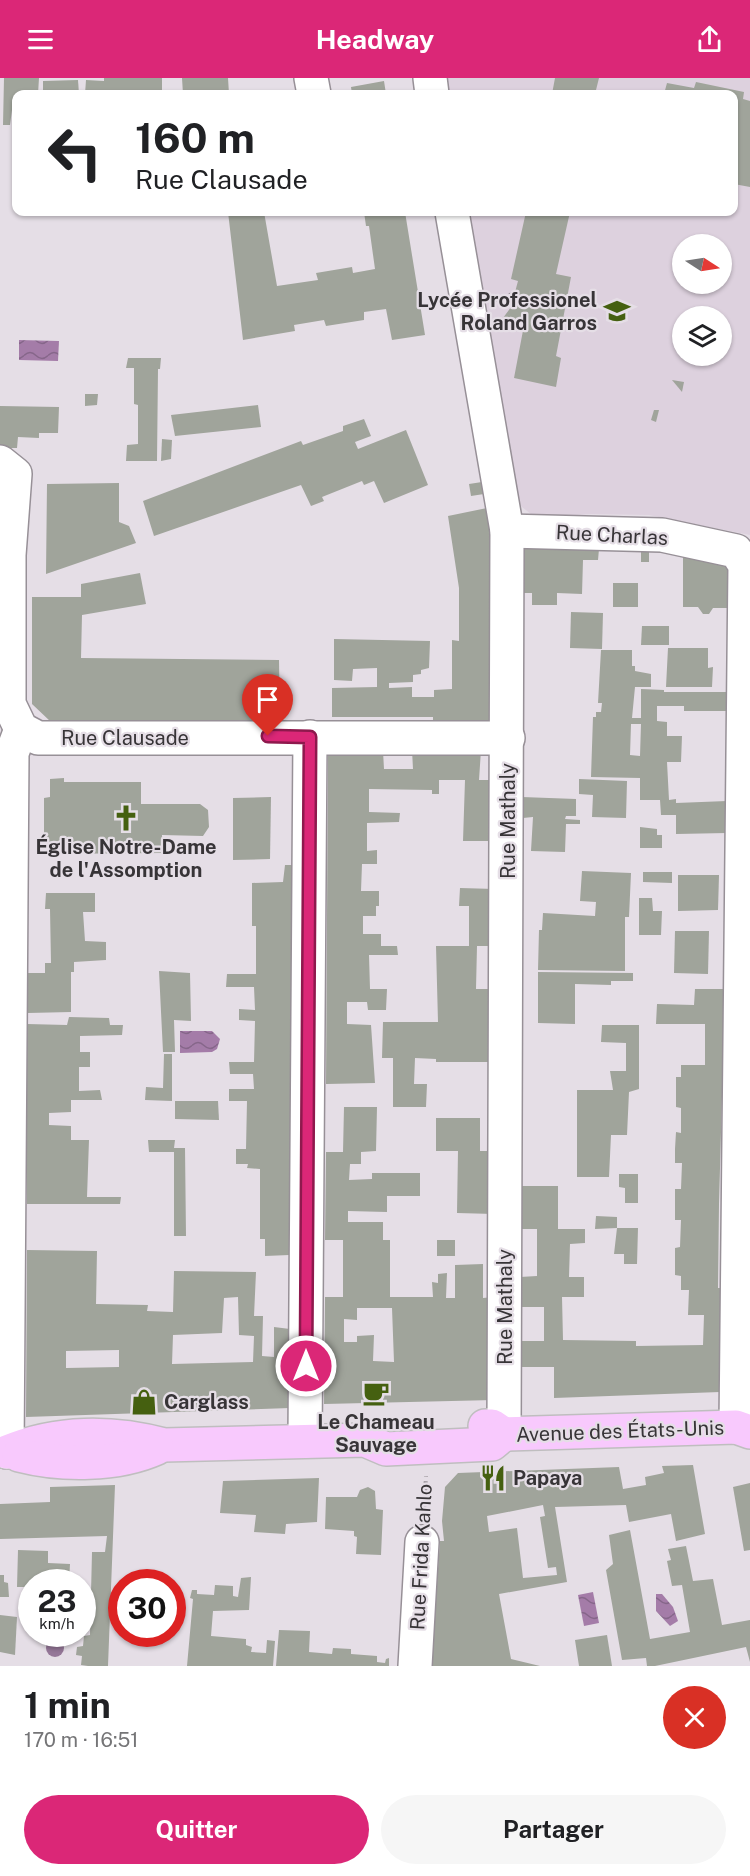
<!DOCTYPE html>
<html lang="fr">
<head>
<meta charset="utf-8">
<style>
	:root { --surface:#fff; --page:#f6f6f6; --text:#202124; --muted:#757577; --accent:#db2777 }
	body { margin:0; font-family:"Public Sans",sans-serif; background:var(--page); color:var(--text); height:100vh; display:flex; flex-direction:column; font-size:22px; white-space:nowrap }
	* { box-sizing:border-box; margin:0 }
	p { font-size:20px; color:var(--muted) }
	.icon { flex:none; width:33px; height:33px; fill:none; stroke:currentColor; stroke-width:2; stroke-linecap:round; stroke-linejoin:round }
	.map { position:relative; height:1588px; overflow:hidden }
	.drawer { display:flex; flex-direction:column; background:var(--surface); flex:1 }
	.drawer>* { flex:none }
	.guide { position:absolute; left:12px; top:12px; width:726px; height:126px; border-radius:12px; box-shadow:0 2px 4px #0004; background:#fff; color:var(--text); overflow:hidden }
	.needle { width:39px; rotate:102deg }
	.fabs { position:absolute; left:672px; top:156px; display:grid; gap:12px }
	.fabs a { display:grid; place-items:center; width:60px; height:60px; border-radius:50%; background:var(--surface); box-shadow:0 2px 4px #0004; font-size:30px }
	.speed { position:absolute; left:18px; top:1491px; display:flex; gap:12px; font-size:30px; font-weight:700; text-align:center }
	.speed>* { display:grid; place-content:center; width:78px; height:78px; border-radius:50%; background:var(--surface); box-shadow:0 2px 4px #0004; line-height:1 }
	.speed small { font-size:15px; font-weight:400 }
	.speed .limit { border:9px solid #d22; background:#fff; color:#111 }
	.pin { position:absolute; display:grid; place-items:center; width:51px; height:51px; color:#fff; margin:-62px -26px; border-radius:50% 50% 50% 0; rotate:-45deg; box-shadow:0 0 6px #0007 }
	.pin .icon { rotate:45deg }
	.me { position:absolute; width:66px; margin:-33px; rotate:0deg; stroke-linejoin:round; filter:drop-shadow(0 0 4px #0008) }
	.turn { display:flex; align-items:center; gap:21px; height:126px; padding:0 24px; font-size:27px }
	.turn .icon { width:78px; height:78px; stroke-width:2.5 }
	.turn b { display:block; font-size:42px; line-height:51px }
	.round { display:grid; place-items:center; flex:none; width:63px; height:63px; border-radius:32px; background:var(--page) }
	.head { display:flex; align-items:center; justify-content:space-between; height:102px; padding:0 24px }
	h1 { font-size:36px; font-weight:700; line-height:45px }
	.cta { display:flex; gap:12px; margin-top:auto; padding:12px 24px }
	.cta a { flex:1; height:69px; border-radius:36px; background:var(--accent); color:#fff; font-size:24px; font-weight:700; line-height:69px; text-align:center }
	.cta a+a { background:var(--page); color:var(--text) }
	header { display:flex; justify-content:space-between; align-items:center; height:78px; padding:0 24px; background:var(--accent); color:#fff; font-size:27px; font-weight:700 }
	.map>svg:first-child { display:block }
</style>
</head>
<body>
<header><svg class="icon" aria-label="menu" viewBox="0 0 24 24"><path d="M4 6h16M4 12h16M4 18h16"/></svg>Headway<svg class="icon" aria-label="share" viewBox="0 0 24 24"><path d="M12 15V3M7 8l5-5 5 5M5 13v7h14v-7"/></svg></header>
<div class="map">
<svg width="750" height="1588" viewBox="0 0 750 1588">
	<defs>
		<pattern id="water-waves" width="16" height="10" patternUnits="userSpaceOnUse" patternTransform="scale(1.5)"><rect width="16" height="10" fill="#a47ca8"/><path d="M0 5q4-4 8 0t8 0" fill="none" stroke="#86668a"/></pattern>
	</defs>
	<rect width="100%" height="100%" fill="#e5dee6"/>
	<path fill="#ddd1de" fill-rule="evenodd" d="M444,0H750V457L649,437L591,436L536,440L517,425L467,134H734V16H447ZM682,166H722V206H682ZM682,238H722V278H682Z"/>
	<g fill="url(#water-waves)">
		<path d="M19,262L59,263L58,283L19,282Z"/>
		<path d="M180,953H212L220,961L217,971L212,974L180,975Z"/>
		<path d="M593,1514L599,1545L584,1548L578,1517Z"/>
		<path d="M656,1516H662L673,1529L678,1543L670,1548L656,1533Z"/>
	</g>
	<g fill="#a0a49b" fill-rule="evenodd">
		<path d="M4,0H39L38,16H16V32H12L10,47H3Z"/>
		<path d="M104,0H162V16H85L86,2L104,3Z"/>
		<path d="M182,0H228L229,16H183Z"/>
		<path d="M555,0H599L595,16H552Z"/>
		<path d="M78,2L79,16H43V3Z"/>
		<path d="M384,3L386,16H352L351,9Z"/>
		<path d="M696,4L744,14L743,21L750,23V109L734,106V16H664L667,5L694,10Z"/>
		<path d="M228,134H264L277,208L318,202L316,195L352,189L353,195L375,191L369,148H366L364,134H405L425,257L392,262L386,231L364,234V242L326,248L324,242L294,247L295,253L243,262Z"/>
		<path d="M526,134H570L556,196L571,199L556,278L561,280L556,309L514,300L525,242L503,240L511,229L518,203L511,201Z"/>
		<path d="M128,280H161L160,291H158L157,383H126L127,367L138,366V327L134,326V290H126Z"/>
		<path d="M672,302L684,304L682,314Z"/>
		<path d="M85,316H98L97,327L85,328Z"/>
		<path d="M258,327L261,349L175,358L171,337Z"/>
		<path d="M0,328L59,329L58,355H39V360L18,359L17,370H0Z"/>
		<path d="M654,332H659L656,344L651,342Z"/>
		<path d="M364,341L371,358L355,364L358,371L406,352L428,407L384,425L374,403L364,407L362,403L322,419L324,423L311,428L301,407L154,458L143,423L301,363L303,367L343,353V348Z"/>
		<path d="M162,361L172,362L171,381L161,383Z"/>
		<path d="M482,404L484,416L471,418L469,406Z"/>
		<path d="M119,405V444L129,448L136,465L46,496L47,406Z"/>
		<path d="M487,430L492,470L494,642H433V639H332V610L377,609V590L353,591L352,603L334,602V561L430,563L429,590L421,592V596L413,597V604L389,605V610L412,609V619H434V612L452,611V562L459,563V510L448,438Z"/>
		<path d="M524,470L599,471L598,482H583L582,516L557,515V527H532V515H524Z"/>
		<path d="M641,472L649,474V484H641Z"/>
		<path d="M683,479L731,488L730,530H713L709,536H703L698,529H683Z"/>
		<path d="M140,495L146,526L82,537L81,580L279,582L280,643L51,644L32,626V519H81V506Z"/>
		<rect x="613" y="505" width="25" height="24"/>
		<path d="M571,534L603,535L602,571L570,570Z"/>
		<path d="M642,548H669V567H641Z"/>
		<path d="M668,570H708V590L713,589L712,609H666Z"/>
		<path d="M601,572H632V588H635V593L651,596V609H635L632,640H641V611L664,612V614H729V633H684V628H657V643L667,644V658H682L681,684H667L669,722L676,721V725L727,723V755L676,756V737H661L660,722H640V700L591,699L593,639H596V634H601L602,625H598ZM631,646H641L640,678L630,677Z"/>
		<path d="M412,672H481L479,702H494L492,763H463L465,702H439V716H432V712L369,711V734L400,735L399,744L367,745V773L377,772V786H362L361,813H379V828H376V838H363V856H381V868H397L398,877H369L370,911H387L386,932H368L367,924H347V946L371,947L375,1005L326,1006L328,673H383L384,691H413Z"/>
		<path d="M64,700V704H141V726H200L208,732L209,749L203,758L162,757L163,775L44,776V720L50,719V701Z"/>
		<path d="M579,701L627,703L626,740L592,739L593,717L579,716Z"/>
		<path d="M271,719L270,781L233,782V720Z"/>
		<path d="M522,719L576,721V738H566L565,741L580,742V746H566L565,774L531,773L533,739L523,740Z"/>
		<path d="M640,749L657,751V757H662V770H640Z"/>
		<path d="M285,787H295L291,1162L289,1161V1177L265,1178V1161H260V1091L247,1090L248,1086H236V1071H246L247,1023H229V1011H254L253,996H230L229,984H254L255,943L239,942V931L255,932L254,909H226L227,896H256V848H252V805L283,804Z"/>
		<path d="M582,793L631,795L629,839H625V893L538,892L539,852H542L543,835L595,838L596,824L580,823Z"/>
		<path d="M643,794H672V805L643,804Z"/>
		<path d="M678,797H719L718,832L678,833Z"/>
		<path d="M460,810L495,811V868H477L476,911H495V984H436V981L415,980L414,1006H427L426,1029H393V980H382L383,944H438L436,868H469V828H459Z"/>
		<path d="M46,815H95V834H83L85,863L106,864V882L74,884V894H71V934L28,935V895H45V885H51L50,831H45Z"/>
		<path d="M639,820H652L653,833H662L661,857H639Z"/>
		<path d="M675,853H709L708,896L674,895Z"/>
		<path d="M159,893L190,895L191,943L174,942L175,974H163Z"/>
		<path d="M538,894L633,895V903H611V907L575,906V946L538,945Z"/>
		<path d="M695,911H725L719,1126L718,1210H722L720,1314L554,1320V1289H520V1263H544V1229H520V1199L537,1198V1151H521V1108H558V1151H585V1165L570,1166L569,1199H584V1219H562L563,1262L636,1263V1268L703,1267L704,1237H688L689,1212H681V1198L675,1197V1170L680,1169L681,1142H675V1111H681L682,1085H675V1071L676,1054L681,1055V1030L676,1029V999H681V987H705V946H656L657,926L694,927Z"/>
		<path d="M69,939L109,940L110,947H123L122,957L80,958V974H90V989H79V1013L100,1012L102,1022H71V1034L49,1035V1047L71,1048V1062H89L87,1119H121L120,1126H27V946L67,947Z"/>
		<path d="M602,947H639V1011L629,1014L627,1057H611L609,1099H577V1012H613L610,993H626V965L601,964Z"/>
		<path d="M164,976H172V1023L145,1022L146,1009L163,1010Z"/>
		<path d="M175,1023H218L219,1042L175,1041Z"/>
		<path d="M344,1029H377L376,1073L361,1074V1086H350L349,1102L372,1101V1095H420V1118H387V1134L348,1133V1144H383V1162H390V1219H433L432,1204L438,1205V1196L447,1195L446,1220H455V1187L483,1186V1220L494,1219V1322L324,1326L325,1219H343V1162H325L326,1074H343ZM357,1230H392L394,1284L373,1283L374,1257L357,1258V1264H344V1241L357,1242Z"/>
		<path d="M436,1040H480V1073H494V1136L457,1135L458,1073H436Z"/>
		<path d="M148,1062H175L174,1070H185L186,1158H174V1074H149Z"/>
		<path d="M619,1096H638V1125H625V1110L619,1109Z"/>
		<path d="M596,1138L617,1139V1150L595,1151Z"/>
		<path d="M617,1150H638L637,1186H624V1176H614Z"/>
		<rect x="437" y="1162" width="18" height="16"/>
		<path d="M27,1172L97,1173L96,1226L148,1227L147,1233L173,1234L174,1193L256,1194L254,1238H263L262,1278L274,1279V1249L290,1251V1330L26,1339ZM238,1219L239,1257L254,1258L253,1284L172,1286L173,1257L222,1255L224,1220ZM119,1272V1289L66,1290V1273Z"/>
		<path d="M693,1387L705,1456L676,1463L671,1436L629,1444L626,1427L555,1429L567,1504L499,1516L511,1581L540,1588H431L440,1463H444L442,1443L445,1409L458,1395L619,1389L623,1411L646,1407L645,1399L664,1395L662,1388ZM543,1427L545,1438L540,1439L548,1490L556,1489L557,1497L523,1500L517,1450L489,1454L487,1438Z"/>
		<path d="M319,1400L317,1444L286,1446L285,1456L254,1454L256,1437L220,1435L223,1403Z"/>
		<path d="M750,1405V1472L744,1473L733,1409Z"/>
		<path d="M115,1407L108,1588H88L81,1587L82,1578L76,1577L77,1569L83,1568L84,1558L90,1557L92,1474H105L107,1458L0,1461V1426L50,1424V1409Z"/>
		<path d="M368,1409L375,1413L376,1431L383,1432L381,1477L356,1476L357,1459L354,1458V1453L325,1451L326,1419H357L360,1412Z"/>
		<path d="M630,1452L650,1561L690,1554L682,1507L672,1508L667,1483L671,1482L668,1471L686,1468L693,1503L713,1501L722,1547L750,1542V1584L746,1569L655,1588H647L646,1580L622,1582L606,1492L613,1486L609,1457Z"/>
		<path d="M18,1472L48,1473V1485L70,1486L69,1504H32V1509H17Z"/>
		<path d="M0,1497H4V1504L8,1505L9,1519H0Z"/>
		<path d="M251,1499L249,1532L213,1533L211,1558L246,1561V1567L252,1569L251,1574L266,1575L267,1562L275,1563L273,1588H187L193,1521L190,1520L192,1512H197V1516L214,1517L215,1507L233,1508V1518L238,1519L241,1500Z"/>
		<path d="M0,1537L17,1539L15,1577L0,1574Z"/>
		<path d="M279,1552L310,1553L309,1574L332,1576L333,1570L351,1571V1576L377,1578V1584L385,1585L386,1581L389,1580V1588H276Z"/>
		<path d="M607,1557L612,1588H579L575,1562Z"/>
	</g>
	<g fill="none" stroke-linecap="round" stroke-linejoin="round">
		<g stroke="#979097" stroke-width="36">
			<g id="minor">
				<path d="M311,0L314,16"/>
				<path d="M430,0L432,16"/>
				<path d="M452,134L507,453L504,1356"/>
				<path d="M0,384L15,396L9,477V626L21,651L38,660H508"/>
				<path d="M507,453L662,457L736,473L745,487L736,1349"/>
				<path d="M305,1363L310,659"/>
				<path d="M7,1374L12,675L21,651"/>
				<path d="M415,1588L422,1464"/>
			</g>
		</g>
		<g stroke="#bfbebf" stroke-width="36">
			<g id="major">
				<path d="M485,1348H492L504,1356L736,1349L750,1354"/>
				<path d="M7,1374C57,1353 112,1353 164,1367L365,1362L386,1371L492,1366L504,1356"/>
				<path d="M19,1377C62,1388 117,1388 157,1370"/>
			</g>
		</g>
		<g stroke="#a09aa0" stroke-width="4" stroke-dasharray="3 4.5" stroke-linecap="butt">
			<path d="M495,222L515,215"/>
			<path d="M424,1436L426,1398"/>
		</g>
		<use href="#minor" stroke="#fff" stroke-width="33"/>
		<use href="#major" stroke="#f8c9fd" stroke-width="33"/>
	</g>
	<circle fill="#957798" cx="55" cy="1570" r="9"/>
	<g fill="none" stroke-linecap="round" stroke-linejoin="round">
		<g stroke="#8e194d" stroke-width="15">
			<path id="route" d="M268,658L310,659L306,1288"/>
		</g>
		<use href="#route" stroke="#db2777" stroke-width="10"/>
	</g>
	<defs>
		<g id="school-bare" transform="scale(2.07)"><path d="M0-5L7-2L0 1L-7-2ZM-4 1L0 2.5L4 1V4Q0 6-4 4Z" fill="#456010" stroke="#e5dee6" stroke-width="2.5" paint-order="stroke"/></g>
		<g id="church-bare" transform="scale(2.07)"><path d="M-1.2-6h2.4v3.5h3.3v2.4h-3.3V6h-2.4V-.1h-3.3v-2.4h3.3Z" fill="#456010" stroke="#e5dee6" stroke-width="2.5" paint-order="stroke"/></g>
		<g id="cafe-bare" transform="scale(2.07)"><path d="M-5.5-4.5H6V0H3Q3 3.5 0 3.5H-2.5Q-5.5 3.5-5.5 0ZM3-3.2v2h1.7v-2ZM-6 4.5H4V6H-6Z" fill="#456010" stroke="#e5dee6" stroke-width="2.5" paint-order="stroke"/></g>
		<g id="shop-bare" transform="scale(2.07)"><path d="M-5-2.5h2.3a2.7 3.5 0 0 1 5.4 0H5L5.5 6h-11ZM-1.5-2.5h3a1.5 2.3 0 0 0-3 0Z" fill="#456010" stroke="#e5dee6" stroke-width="2.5" paint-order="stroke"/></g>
		<g id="restaurant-bare" transform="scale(2.07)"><path d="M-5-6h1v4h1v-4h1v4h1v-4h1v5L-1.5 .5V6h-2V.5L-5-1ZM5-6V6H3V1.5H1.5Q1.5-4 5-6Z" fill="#456010" stroke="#e5dee6" stroke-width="2.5" paint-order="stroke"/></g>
	</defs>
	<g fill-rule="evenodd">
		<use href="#school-bare" x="617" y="233"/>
		<use href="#church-bare" x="126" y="740"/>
		<use href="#cafe-bare" x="376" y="1315"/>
		<use href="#shop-bare" x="144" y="1324"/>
		<use href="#restaurant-bare" x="493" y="1400"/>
	</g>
	<g text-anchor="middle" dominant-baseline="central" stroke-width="4.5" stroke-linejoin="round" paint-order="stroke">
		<g font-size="20" font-weight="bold" fill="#373437" stroke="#e5dee6">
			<text x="597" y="222" text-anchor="end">Lycée Professionel<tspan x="597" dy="23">Roland Garros</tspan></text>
			<text x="126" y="769">Église Notre-Dame<tspan x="126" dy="23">de l'Assomption</tspan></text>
			<text x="164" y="1324" text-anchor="start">Carglass</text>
			<text x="376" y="1344">Le Chameau<tspan x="376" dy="23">Sauvage</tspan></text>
			<text x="513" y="1400" text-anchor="start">Papaya</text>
		</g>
		<g font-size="20" fill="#373437" stroke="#e5dee6">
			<text transform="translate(612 457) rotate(3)">Rue Charlas</text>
			<text x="125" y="660">Rue Clausade</text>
			<text transform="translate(508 743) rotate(-90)">Rue Mathaly</text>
			<text transform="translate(505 1229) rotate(-90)">Rue Mathaly</text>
			<text transform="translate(620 1353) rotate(-2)">Avenue des États-Unis</text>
			<text transform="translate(421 1479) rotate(-87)">Rue Frida Kahlo</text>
		</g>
	</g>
</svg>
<div class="fabs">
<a><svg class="needle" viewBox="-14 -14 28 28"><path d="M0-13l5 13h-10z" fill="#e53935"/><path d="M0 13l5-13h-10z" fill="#757577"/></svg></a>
<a><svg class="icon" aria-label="layers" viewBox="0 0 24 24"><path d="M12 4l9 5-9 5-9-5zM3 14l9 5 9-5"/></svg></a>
</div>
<div class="speed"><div>23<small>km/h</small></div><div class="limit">30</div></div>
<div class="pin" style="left:268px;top:658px;background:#d93025"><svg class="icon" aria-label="arrive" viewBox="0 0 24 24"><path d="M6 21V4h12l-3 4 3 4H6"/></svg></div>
<svg class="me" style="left:306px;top:1288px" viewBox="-20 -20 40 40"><circle r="17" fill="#db2777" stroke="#fff" stroke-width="3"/><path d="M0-11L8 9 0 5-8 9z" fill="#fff"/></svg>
<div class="guide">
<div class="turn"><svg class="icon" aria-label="left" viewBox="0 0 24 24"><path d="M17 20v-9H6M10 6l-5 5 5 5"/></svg><div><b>160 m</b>Rue Clausade</div></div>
</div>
</div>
<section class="drawer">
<div class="head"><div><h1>1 min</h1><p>170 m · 16:51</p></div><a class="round" style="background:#d93025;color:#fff"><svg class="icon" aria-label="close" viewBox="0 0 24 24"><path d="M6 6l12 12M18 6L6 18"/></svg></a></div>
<div class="cta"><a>Quitter</a><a>Partager</a></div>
</section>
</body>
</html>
